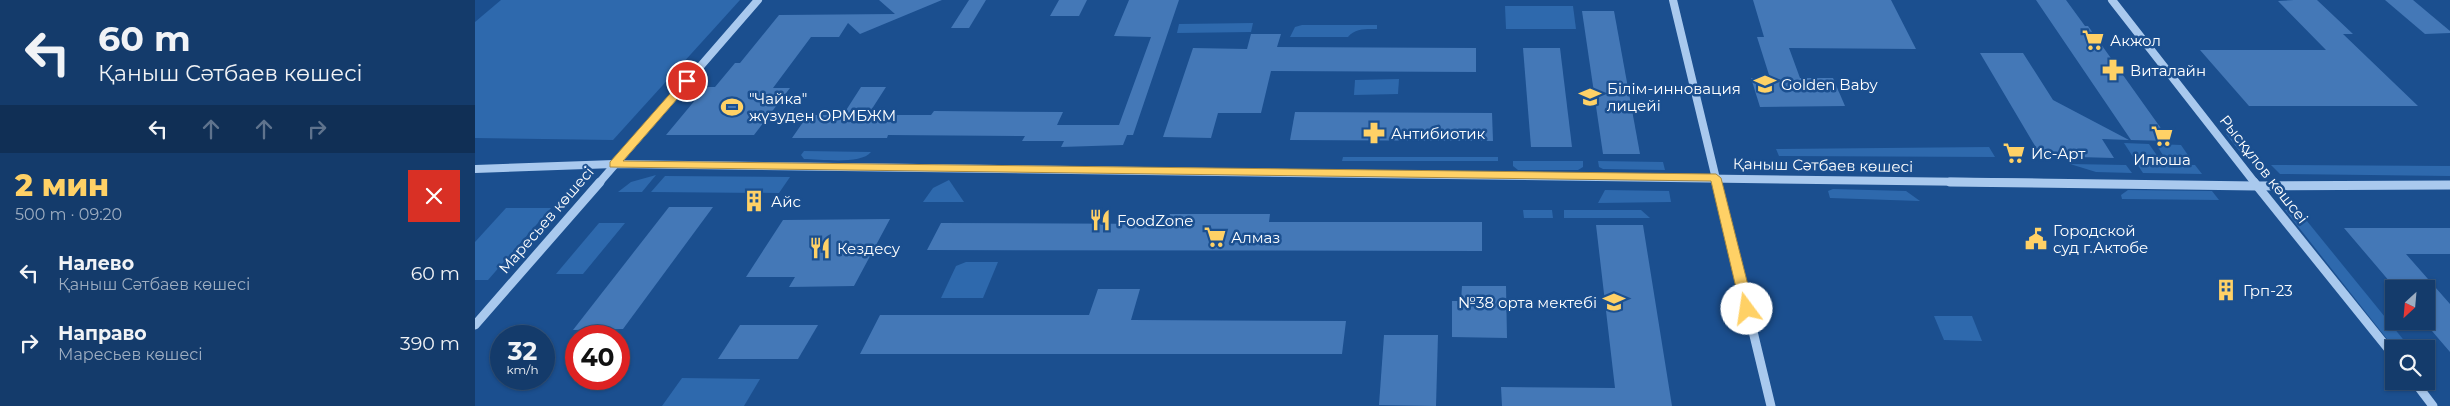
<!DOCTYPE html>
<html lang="ru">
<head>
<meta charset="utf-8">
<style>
	:root { --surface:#143b6b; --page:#1d4271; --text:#f1f3f6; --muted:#9dadc1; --line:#33557e; --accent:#ffd166 }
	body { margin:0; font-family:Montserrat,sans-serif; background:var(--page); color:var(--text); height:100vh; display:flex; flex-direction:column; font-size:19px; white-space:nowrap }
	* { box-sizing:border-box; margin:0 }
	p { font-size:16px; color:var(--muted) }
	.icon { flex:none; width:28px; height:28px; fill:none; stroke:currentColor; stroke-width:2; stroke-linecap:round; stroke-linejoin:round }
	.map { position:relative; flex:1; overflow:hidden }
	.sheet { display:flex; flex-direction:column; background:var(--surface); width:475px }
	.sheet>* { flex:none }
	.top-card { background:#143b6b; color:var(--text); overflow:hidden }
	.needle { width:32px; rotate:206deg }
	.tools { position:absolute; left:1910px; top:280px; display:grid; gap:10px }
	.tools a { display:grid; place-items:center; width:50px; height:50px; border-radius:0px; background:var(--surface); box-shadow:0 1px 4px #0004,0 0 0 1px var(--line); font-size:25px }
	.speed { position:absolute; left:15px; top:325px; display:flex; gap:10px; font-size:25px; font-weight:700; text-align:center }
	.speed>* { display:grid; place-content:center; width:65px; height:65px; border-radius:50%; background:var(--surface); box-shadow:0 1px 4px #0004,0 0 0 1px var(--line); line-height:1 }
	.speed small { font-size:12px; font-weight:400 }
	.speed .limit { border:8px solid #d22; background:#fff; color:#111 }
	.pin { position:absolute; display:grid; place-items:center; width:42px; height:42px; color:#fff; margin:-21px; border:2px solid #fff; border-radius:50%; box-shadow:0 1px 5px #0007 }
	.me { position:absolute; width:55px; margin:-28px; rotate:346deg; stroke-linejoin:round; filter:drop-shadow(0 0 4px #0008) }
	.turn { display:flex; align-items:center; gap:18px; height:105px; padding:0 15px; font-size:22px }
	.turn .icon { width:65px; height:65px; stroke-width:2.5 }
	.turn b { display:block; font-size:35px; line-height:42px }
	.lanes { display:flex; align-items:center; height:48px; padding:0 15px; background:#0003; justify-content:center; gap:25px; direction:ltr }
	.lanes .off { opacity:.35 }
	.round { display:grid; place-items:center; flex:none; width:52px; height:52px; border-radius:0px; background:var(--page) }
	.summary { display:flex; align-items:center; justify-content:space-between; height:85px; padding:0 15px }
	h1 { font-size:30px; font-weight:800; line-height:38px; color:var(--accent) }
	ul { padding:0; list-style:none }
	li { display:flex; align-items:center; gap:15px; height:70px; padding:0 15px }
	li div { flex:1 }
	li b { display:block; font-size:19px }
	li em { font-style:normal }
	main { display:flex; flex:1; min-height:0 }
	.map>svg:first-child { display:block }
</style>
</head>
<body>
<main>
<section class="sheet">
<div class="top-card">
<div class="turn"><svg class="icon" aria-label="left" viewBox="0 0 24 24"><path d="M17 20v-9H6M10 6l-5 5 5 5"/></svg><div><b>60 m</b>Қаныш Сәтбаев көшесі</div></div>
<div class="lanes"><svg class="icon" aria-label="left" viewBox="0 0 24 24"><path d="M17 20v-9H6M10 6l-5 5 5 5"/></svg><svg class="icon off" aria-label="ahead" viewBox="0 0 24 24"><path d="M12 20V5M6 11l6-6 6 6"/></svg><svg class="icon off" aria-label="ahead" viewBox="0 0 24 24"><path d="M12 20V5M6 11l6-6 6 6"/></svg><svg class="icon off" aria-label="right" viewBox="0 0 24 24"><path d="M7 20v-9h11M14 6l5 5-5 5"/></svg></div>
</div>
<div class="summary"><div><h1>2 мин</h1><p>500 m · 09:20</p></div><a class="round" style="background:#d93025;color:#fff"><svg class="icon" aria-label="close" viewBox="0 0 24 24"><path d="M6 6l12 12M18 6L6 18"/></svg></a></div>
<ul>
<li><svg class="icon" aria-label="left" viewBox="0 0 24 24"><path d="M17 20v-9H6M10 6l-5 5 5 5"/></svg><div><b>Налево</b><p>Қаныш Сәтбаев көшесі</p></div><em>60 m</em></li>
<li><svg class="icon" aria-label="right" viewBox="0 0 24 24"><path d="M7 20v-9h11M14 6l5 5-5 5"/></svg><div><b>Направо</b><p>Маресьев көшесі</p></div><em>390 m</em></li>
</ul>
</section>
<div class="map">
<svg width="1975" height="406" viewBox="0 0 1975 406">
	<rect width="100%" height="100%" fill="#1b4f8f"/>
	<g fill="#2e69ad">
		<path d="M26,0H265L138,140L0,138V22Z"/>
		<path d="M1030,6H1098L1101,29H1031Z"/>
		<path d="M778,23L776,32L702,33L704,24Z"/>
		<path d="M827,25H902V29C892,29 880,28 873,37H815L820,27Z"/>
		<path d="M924,79L923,94L879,95L880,80Z"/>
		<path d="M1756,128L1781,158H1770L1751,134Z"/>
		<path d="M1649,143L1674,144L1683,157H1658Z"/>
		<path d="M1681,144L1706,145L1715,158L1689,157Z"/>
		<path d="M1514,147L1520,157L1304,156L1301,149Z"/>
		<path d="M329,151L396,152C386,165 345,159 329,159L326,155Z"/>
		<path d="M868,157H1023V161H867Z"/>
		<path d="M1038,161H1108V167L1103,170H1043L1038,166Z"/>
		<path d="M1123,161L1188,162L1190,170L1128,169L1124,167Z"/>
		<path d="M1595,164L1651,165L1657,173L1621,172Z"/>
		<path d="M1662,164L1720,165L1727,174L1668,173Z"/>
		<path d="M1796,165L1975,166V176L1805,174Z"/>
		<path d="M181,175L167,192H143L156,182Z"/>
		<path d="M190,176L315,177L304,193L176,192Z"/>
		<path d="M474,180L489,202H448L458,188Z"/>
		<path d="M1358,189L1431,191L1445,201L1355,198L1353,191Z"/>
		<path d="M1130,190L1194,191L1196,202L1123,203Z"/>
		<path d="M1653,190L1737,191L1744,200L1647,199L1646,195Z"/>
		<path d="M31,208H76L13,280H0V242Z"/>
		<path d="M1048,210H1077L1078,218H1049Z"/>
		<path d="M1089,210H1166L1175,218H1089Z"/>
		<path d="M1810,210H1823L1936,349H1925L1916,344Z"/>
		<path d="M124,223H150L108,274H81Z"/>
		<path d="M491,262H523L508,298H466L481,266Z"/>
		<path d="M1459,316H1497L1507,341L1469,340Z"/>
		<path d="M207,378L285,379L269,406H187Z"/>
	</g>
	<g fill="#4478b7">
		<path d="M404,0H467L385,34L373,23L364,37H336L298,88H315L279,135H191L231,87H240L260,63H265L304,15L420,14Z"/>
		<path d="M494,0H511L494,28H476Z"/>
		<path d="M584,0H612L604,16H575Z"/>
		<path d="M654,0H704L658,135H652L648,145L586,147L589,141H547L550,136L413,135L412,138H317L333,115H368L386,87H411L393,115H456L459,111L588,112L582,125H644L676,37L639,36Z"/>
		<path d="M1278,0H1416L1441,49L1314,48L1325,78H1358L1370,106L1285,107L1276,78H1295L1282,37H1289Z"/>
		<path d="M1561,0H1591L1610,26H1613L1695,141L1656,140Z"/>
		<path d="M1819,0H1842L1878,34H1868L1943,106H1774L1725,50H1851L1803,1Z"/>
		<path d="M1910,0H1938L1975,31V33L1950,34Z"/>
		<path d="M1107,11H1139L1165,154H1128Z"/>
		<path d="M776,34H806L802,47L1001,48V72L796,71L786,113H743L736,138L688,137L718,48L772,49Z"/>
		<path d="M1048,48H1085L1097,147H1056Z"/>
		<path d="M1505,53H1548L1578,100L1654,140L1627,139L1639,158L1566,156Z"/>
		<path d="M820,112L1017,113L1018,141L815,140Z"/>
		<path d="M194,207H238L148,329L98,330Z"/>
		<path d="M695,214H795L794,222H1007V251L452,250L466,223L692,224Z"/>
		<path d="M415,219L379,286L314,287L320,277H271L308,220Z"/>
		<path d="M1121,225H1168L1197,406H1027L1026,387L1140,388Z"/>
		<path d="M1869,228H1975V254H1931L1975,304V352L1951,324V289H1921Z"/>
		<path d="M987,286H1031L1032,338L977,337V301H986Z"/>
		<path d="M623,289H665L656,320L871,321L867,354H385L405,315H614Z"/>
		<path d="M265,325H343L323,359H243Z"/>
		<path d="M909,335H963L961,406L904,405Z"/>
	</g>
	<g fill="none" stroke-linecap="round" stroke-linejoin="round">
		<g stroke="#a9c9ee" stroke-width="8">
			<path d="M1198,0L1242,183"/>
			<path d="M1637,0L1780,183"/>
			<path d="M0,169L139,164L1569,183"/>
			<path d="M124,183L283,0"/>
		</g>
		<g stroke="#a9c9ee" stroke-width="9">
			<path d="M1242,182L1296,406"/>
			<path d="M1475,182L1782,186L1975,185"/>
			<path d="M1779,182L1919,356"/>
			<path d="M0,325L125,182"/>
			<path d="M1939,381L1958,406"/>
		</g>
	</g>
	<path fill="#ffd166" stroke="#a68842" d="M212,78L217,81L216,83L148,161L1241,174L1246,178L1279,309L1272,314L1266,309L1236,181L135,167V162L208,79Z"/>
	<defs>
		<g id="supermarket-bare" transform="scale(1.725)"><path d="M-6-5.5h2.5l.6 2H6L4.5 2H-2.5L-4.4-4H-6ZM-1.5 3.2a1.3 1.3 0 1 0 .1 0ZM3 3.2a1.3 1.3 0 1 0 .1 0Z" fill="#ffd166" stroke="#1b4f8f" stroke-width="2.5" paint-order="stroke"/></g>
		<g id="pharmacy-bare" transform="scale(1.725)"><path d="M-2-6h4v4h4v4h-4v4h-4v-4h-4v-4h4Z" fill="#ffd166" stroke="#1b4f8f" stroke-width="2.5" paint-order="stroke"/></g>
		<g id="school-bare" transform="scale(1.725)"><path d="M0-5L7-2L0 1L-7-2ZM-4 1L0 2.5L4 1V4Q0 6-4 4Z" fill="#ffd166" stroke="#1b4f8f" stroke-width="2.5" paint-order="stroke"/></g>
		<g id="stadium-bare" transform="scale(1.725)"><path d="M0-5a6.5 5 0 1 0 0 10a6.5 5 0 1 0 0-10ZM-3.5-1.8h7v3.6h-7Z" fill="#ffd166" stroke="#1b4f8f" stroke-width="2.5" paint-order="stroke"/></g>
		<g id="building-bare" transform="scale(1.725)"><path d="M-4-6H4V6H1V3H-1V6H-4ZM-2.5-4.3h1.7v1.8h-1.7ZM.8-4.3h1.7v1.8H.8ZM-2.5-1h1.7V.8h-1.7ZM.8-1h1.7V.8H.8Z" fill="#ffd166" stroke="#1b4f8f" stroke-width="2.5" paint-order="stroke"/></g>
		<g id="restaurant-bare" transform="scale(1.725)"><path d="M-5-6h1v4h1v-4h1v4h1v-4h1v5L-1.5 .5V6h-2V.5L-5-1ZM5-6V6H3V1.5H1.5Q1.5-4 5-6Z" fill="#ffd166" stroke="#1b4f8f" stroke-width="2.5" paint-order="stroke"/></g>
		<g id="civic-bare" transform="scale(1.725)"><path d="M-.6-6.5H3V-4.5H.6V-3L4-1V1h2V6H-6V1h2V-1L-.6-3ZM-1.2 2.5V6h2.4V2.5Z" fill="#ffd166" stroke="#1b4f8f" stroke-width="2.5" paint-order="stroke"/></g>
	</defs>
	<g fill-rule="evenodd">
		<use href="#supermarket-bare" x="1618" y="40"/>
		<use href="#pharmacy-bare" x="1638" y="70"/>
		<use href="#school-bare" x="1290" y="84"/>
		<use href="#school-bare" x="1115" y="97"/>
		<use href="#stadium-bare" x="257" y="107"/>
		<use href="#pharmacy-bare" x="899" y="133"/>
		<use href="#supermarket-bare" x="1687" y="136"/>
		<use href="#supermarket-bare" x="1539" y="153"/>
		<use href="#building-bare" x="279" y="201"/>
		<use href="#restaurant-bare" x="625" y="220"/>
		<use href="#supermarket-bare" x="740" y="237"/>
		<use href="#civic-bare" x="1561" y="239"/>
		<use href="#restaurant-bare" x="345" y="248"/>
		<use href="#building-bare" x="1751" y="290"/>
		<use href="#school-bare" x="1139" y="302"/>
	</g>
	<g text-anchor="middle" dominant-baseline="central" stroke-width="5" stroke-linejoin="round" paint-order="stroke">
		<g font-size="15" fill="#fff" stroke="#1b4f8f" text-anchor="start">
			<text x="1635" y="40">Акжол</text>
			<text x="1655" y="70">Виталайн</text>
			<text x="1306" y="84">Golden Baby</text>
			<text x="1132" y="88">Білім-инновация<tspan x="1132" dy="17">лицейі</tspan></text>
			<text x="274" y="98">"Чайка"<tspan x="274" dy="17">жүзуден ОРМБЖМ</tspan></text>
			<text x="916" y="133">Антибиотик</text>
			<text x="1556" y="153">Ис-Арт</text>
			<text x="1687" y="159" text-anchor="middle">Илюша</text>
			<text x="296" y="201">Айс</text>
			<text x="642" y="220">FoodZone</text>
			<text x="1578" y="230">Городской<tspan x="1578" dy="17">суд г.Актобе</tspan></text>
			<text x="756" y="237">Алмаз</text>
			<text x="362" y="248">Кездесу</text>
			<text x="1768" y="290">Грп-23</text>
			<text x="1122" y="302" text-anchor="end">№38 орта мектебі</text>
		</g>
		<g font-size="15" fill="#fff" stroke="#1b4f8f">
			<text transform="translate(1348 165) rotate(1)">Қаныш Сәтбаев көшесі</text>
			<text transform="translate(1789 169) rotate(52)">Рысқұлов көшсеі</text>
			<text transform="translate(71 220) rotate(-49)">Маресьев көшесі</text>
		</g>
	</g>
</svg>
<div class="tools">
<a><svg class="needle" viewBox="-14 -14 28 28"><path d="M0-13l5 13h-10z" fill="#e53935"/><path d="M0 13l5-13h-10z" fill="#9dadc1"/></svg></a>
<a><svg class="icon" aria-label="search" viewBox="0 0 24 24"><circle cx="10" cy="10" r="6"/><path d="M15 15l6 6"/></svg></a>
</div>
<div class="speed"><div>32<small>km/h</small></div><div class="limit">40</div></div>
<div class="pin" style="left:212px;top:81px;background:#d93025"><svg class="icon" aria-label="arrive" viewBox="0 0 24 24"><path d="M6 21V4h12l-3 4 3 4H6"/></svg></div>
<svg class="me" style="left:1272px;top:309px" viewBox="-20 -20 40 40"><circle r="19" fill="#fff"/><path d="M0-13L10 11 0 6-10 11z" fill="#ffd166"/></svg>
</div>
</main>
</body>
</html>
